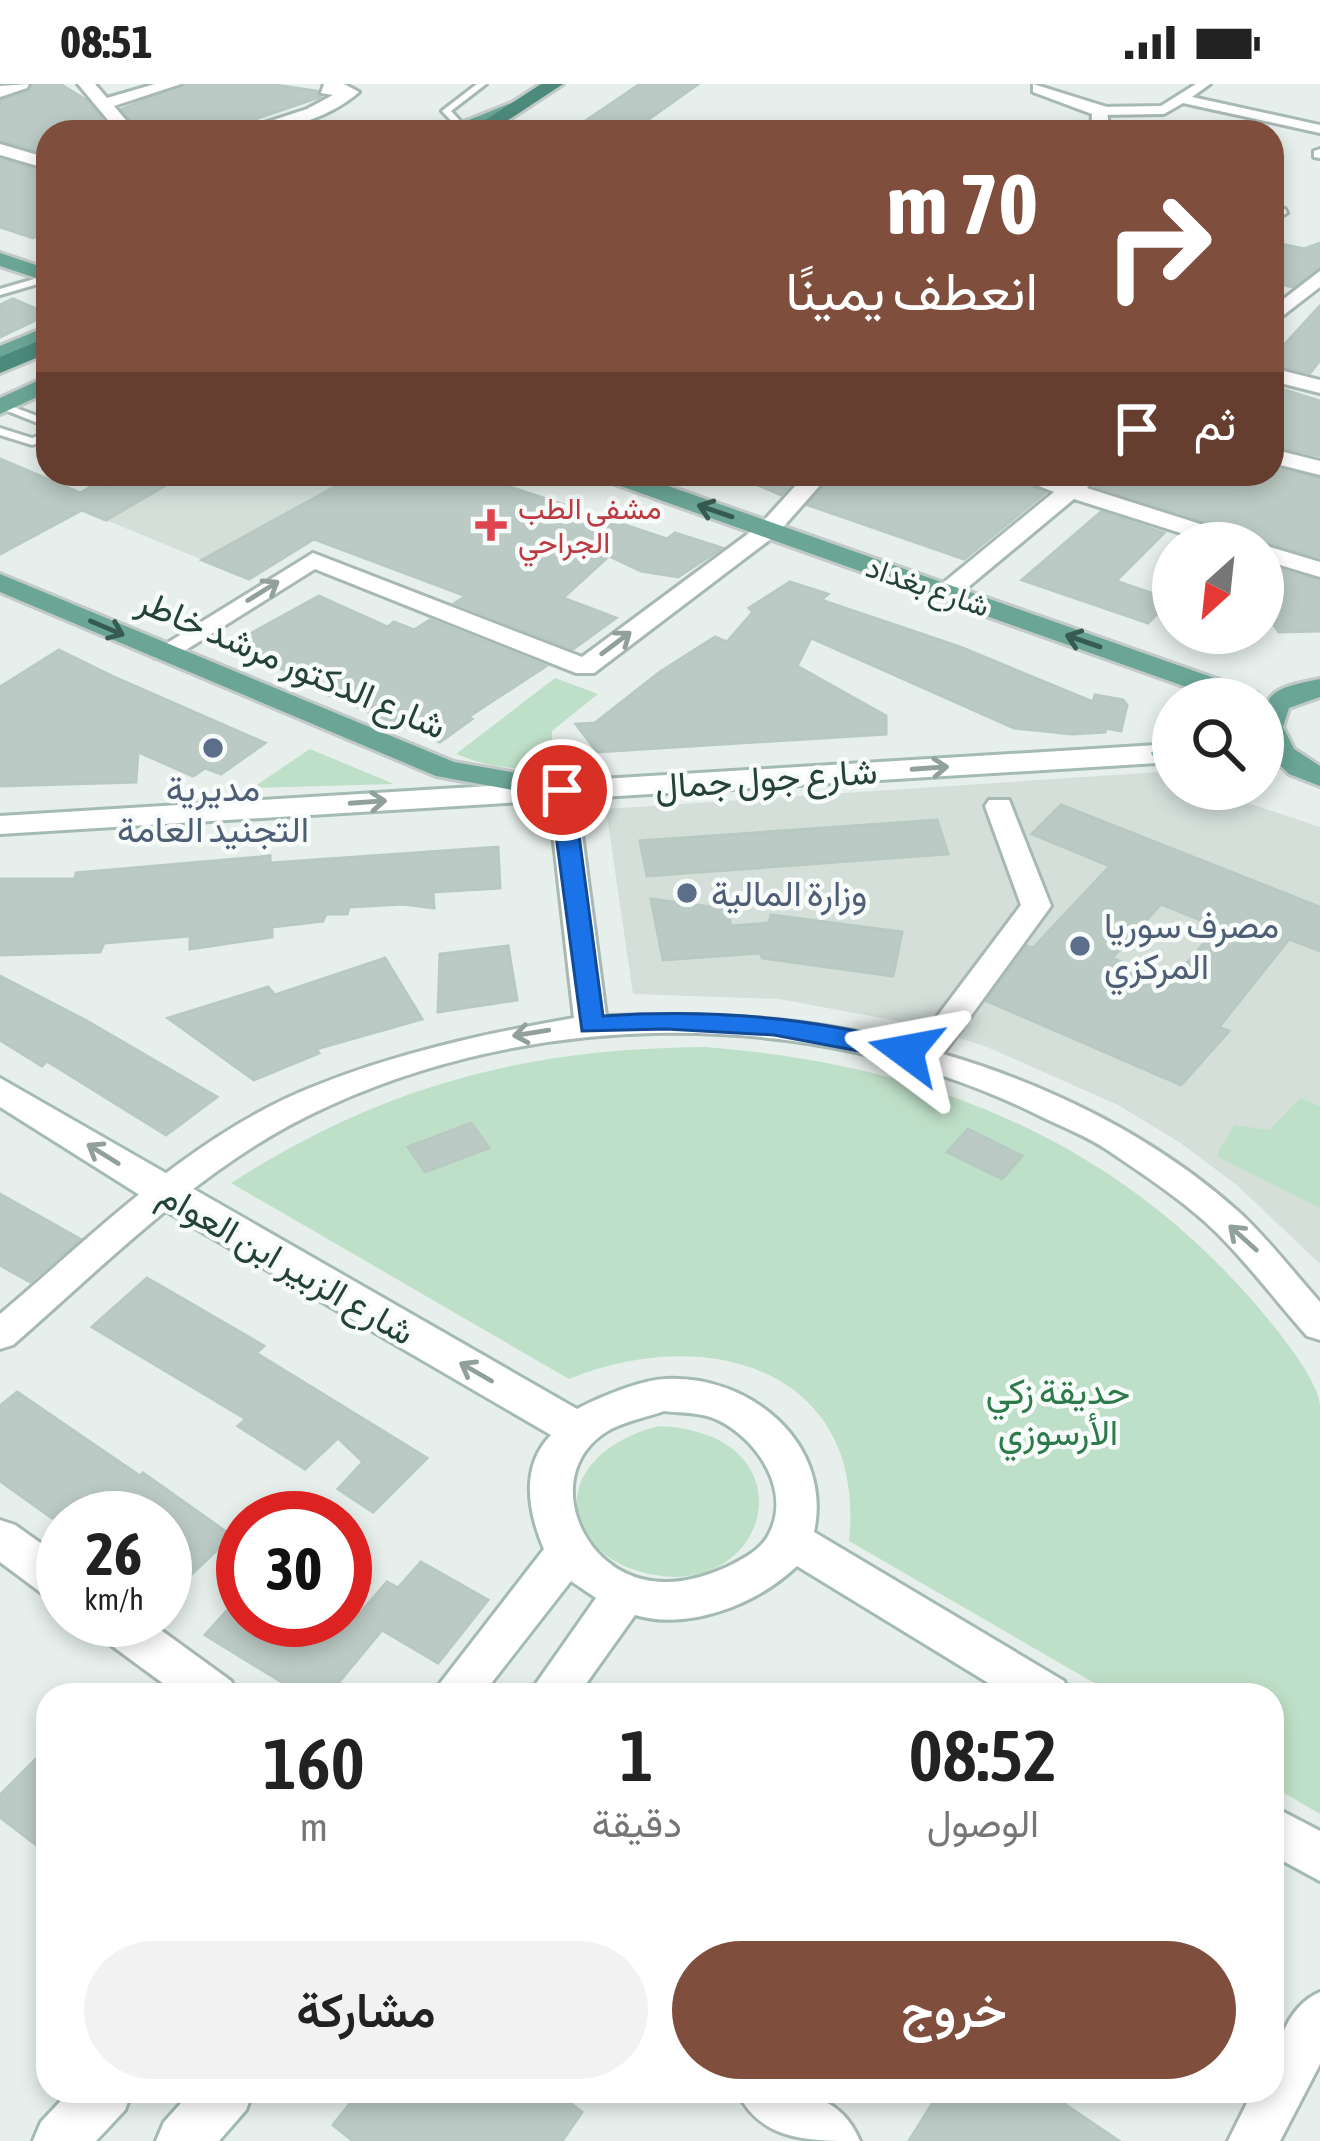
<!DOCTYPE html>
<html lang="ar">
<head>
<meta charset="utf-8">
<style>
	:root { --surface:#fff; --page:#f2f2f2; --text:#222; --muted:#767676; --accent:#804e3d }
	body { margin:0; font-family:"Asap Condensed",Vazirmatn,sans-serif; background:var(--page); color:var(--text); direction:rtl; height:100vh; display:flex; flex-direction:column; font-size:45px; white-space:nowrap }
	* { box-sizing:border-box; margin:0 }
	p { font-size:39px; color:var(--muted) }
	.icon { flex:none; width:66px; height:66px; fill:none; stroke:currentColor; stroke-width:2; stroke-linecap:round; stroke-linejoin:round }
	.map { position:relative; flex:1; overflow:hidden; direction:ltr }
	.panel { position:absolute; left:36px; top:1599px; width:1248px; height:420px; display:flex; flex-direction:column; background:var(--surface); border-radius:36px; box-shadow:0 6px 18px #0003; direction:rtl }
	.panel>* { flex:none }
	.banner { position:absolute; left:36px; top:36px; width:1248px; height:366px; border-radius:36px; box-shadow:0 6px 18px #0003; direction:rtl; background:#804e3d; color:#fff; overflow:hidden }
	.needle { width:78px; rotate:207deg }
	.fabs { position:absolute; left:1152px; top:438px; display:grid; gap:24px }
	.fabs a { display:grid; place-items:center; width:132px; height:132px; border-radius:50%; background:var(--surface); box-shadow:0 6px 18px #0003; font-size:60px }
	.speed { position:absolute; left:36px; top:1407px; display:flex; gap:24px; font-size:60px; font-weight:700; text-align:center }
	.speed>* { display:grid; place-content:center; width:156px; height:156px; border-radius:50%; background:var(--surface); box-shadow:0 6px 18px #0003; line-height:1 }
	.speed small { font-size:30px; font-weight:400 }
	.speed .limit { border:18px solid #d22; background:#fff; color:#111 }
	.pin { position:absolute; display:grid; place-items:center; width:102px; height:102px; color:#fff; margin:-51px; border:6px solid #fff; border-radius:50%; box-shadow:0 3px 12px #0007 }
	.me { position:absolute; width:132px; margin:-66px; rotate:283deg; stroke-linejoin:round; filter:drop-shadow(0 0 9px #0008) }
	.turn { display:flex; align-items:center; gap:42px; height:252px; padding:0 48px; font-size:54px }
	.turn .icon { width:156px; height:156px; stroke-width:2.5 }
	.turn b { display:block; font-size:84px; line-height:102px }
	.then { display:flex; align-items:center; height:114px; padding:0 48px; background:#0003; gap:24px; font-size:45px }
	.eta { display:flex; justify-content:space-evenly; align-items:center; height:204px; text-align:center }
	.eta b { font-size:72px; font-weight:600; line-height:84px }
	.primary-button { display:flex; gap:24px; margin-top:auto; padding:24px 48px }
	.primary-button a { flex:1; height:138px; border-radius:72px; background:var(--accent); color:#fff; font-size:48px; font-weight:600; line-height:138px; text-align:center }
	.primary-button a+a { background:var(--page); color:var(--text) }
	.status { display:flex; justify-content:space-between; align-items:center; height:84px; padding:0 60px; background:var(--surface); direction:ltr }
	.status svg { height:33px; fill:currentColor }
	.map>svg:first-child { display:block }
</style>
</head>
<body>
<div class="status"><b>08:51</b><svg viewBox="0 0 49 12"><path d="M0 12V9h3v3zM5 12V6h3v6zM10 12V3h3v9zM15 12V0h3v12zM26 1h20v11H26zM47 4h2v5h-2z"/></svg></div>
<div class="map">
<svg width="1320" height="2057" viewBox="0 0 1320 2057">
	<rect width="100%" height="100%" fill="#e6efeb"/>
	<g fill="#d4dfda">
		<path d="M114,390H422L249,495L62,418Z"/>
		<path d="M1173,687V705H1226L1242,717L1320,743V1180L1238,1102L1179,1058L1118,1021L987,963L919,941L779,915L633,910L606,725Z"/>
	</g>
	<g fill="#bfe0c8">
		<path d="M555,594L598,610L552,647V663L565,681C524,687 494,686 456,670Z"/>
		<path d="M310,665L394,700L252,704Z"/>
		<path d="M705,963C920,980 1106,1050 1251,1215C1271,1238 1316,1291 1320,1320C1320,1361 1320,1407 1320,1448C1320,1542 1320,1636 1320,1730L1272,1702V1611H1115L849,1457C867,1284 706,1239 569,1295L231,1099C382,1002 526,964 705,963Z"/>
		<path d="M1300,1014L1320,1022V1124L1216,1072L1234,1041L1269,1046Z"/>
		<path d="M660,1342C813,1350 771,1512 655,1491C631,1487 607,1477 592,1457C549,1400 607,1353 660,1342Z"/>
	</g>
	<g fill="#bbcac4" stroke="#b8c9c2" stroke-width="3" fill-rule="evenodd">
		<path d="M33,0H60L86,16L112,48H48V69L0,56V17L28,8Z"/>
		<path d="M185,0H268L317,7L320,13L217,48H140L122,25Z"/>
		<path d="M640,0H698L635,45L587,36Z"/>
		<path d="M0,76L48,89V148L33,154L0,143Z"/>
		<path d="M1272,158L1304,165L1320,159V183L1292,203L1272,198Z"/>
		<path d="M13,215L48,230L0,253V221Z"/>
		<path d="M1320,222V276L1310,289L1272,280V274Z"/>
		<path d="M1272,302L1320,317V372L1272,361Z"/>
		<path d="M0,375L80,409L98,399L109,403L133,390H185L106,436L82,426L0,470Z"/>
		<path d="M1272,384L1320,395V473L1251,455L1245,450L1095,402L1097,390H1272Z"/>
		<path d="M358,390H471L667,455L675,449L722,464L678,493L641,487L609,472L563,514L616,534L573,565L455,519L466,512L314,455L249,495L202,476Z"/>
		<path d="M733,390H800L781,411Z"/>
		<path d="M834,390H1004L1045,409L964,475L808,421Z"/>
		<path d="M1101,428L1164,449L1116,497L1171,516L1148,539L1022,496Z"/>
		<path d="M1263,481L1320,497V547L1279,548L1263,526Z"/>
		<path d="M790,498L828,510L821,516L960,563L1093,618L1095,611L1123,616L1127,621L1121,647L1106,644L1105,648L1072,650L1014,644L811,554L797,582L886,632V650L597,668L576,640L595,639L660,588L715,553L727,558L753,528L749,524Z"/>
		<path d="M319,512L388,543L394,538L414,546L430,536L546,582L468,633L472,635L440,658L300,599L306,595L228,562Z"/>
		<path d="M59,566L112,592L265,659L221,690L205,684L193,692L138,668L136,698L0,702V603Z"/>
		<path d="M1061,721L1320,823V867L1289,855L1219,943L1229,947L1181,1001L987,917L1027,862L1033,864L1110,782L1032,750ZM1161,820L1218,843L1170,899L1112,874Z"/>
		<path d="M937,736L948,770L647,792L640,757Z"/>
		<path d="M498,763L500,804L433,808L434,824L403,820L349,823L347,830H326L323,837L272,843V853L190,865V852L104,859L100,868L0,871V795H75L76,789L270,772V779Z"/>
		<path d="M651,815L727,825L731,842L769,839L771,831L902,848L893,892L762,874L761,869L663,876Z"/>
		<path d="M508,862L517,916L438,928L440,870Z"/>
		<path d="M385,874L422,935L316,965L319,969L254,996L168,934L268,903L275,911Z"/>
		<path d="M0,892L87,937L217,1013L166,1051L47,977L42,982L0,956Z"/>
		<path d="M471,1039L489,1064L425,1088L408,1063Z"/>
		<path d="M968,1045L1022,1072L1002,1095L947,1068Z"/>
		<path d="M0,1110L80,1155L30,1198L0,1181Z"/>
		<path d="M147,1194L264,1262L256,1269L427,1374L373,1428L338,1405L363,1378L338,1354L305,1385L238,1342L246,1335L92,1243Z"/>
		<path d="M17,1308L140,1392L143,1389L232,1452L165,1515V1434H52L0,1397V1322Z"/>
		<path d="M421,1478L488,1516L438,1579L382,1546L329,1610L315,1601L303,1611L205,1551L243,1509V1536H354L387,1498L398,1504Z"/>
		<path d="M48,1663V1770L0,1733V1711Z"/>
		<path d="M360,2007H554L582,2028L562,2057H353L333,2041Z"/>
		<path d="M940,2007H1045L1119,2057H909Z"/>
	</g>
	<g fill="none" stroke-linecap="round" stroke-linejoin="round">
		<g stroke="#a8b8b2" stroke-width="6">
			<g id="service">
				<path d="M477,0H486L451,27L465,42L458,44L442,27Z"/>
				<path d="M48,191V197L0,211V205Z"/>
				<path d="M0,318L48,336V343L0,324Z"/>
				<path d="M0,344L32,354L48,349V356L32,361L0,351Z"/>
			</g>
		</g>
		<g stroke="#a8b8b2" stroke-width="6">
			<g id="pedestrian">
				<path d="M1196,0H1210L1192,13L1320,41V49L1183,19L1164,30L1101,31L1095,27L1101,23L1161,22Z"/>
				<path d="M1320,65V74L1314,73V67Z"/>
			</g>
		</g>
		<g stroke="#a8b8b2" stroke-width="6">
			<g id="minor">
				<path d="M29,0L27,4L0,13V2Z"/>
				<path d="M78,0H95L107,14L155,0H181L114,22L136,48H118Z"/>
				<path d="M324,0H344L359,8C327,36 280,48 237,48L307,25L333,11L321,9Z"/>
				<path d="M1033,0L1107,23L1109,48H1091L1092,30L1033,8Z"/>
				<path d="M525,43L533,44L536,48H516Z"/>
				<path d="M0,60L48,74V85L0,71Z"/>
				<path d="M1272,124L1285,125L1287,129L1272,136Z"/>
				<path d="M1320,187V203L1272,240V224Z"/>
				<path d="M1272,284L1320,296V309L1272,297Z"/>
				<path d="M1272,365L1320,377V391L1272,379Z"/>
				<path d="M806,390H830L776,451L594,589H576L315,485L173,574H155L151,569L313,469L582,573L760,441Z"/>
				<path d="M1008,390H1042L1067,398L1076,390H1092L1095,395L1087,404L1244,454L1248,459H1212L1074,415L955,514H937L934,509L937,504L1054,408Z"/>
				<path d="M1263,461L1320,478V493L1263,476Z"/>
				<path d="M562,698L576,706L606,932C711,929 813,932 915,962L1021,821L985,722L989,716H1009L1051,822L943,970C1050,1001 1157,1054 1240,1129C1269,1156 1294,1189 1320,1218V1256L1307,1252C1277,1218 1249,1181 1217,1149C1187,1119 1144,1091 1109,1067C1087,1052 1060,1042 1036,1030C809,918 514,922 290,1041C187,1097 101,1184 13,1261L0,1265V1230C96,1149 191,1052 310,1004C396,969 483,950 574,934L548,706Z"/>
				<path d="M1320,1908V1980L1280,2057H1228L1253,2007H1272C1272,1972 1284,1923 1320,1908Z"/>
			</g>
		</g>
		<g stroke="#a8b8b2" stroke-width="6">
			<g id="tertiary">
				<path d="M0,1436L15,1441L63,1475V1519L47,1513L0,1478Z"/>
				<path d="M90,1536H147L231,1597L238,1611H179L96,1550Z"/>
				<path d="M737,2007C787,2007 837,2002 860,2057C809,2057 760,2057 737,2007Z"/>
			</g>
		</g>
		<g stroke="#a4bbb3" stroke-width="6">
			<g id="secondary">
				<path d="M1173,660V678L0,750V732Z"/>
				<path d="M0,994L577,1325C600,1313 640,1296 666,1295C751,1291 833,1360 814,1448L1064,1597L1071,1611H1008L797,1482C757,1520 690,1547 635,1531L578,1611H528L596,1514L571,1497L482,1611H431L544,1465C528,1428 520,1382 551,1351L154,1120L0,1023ZM664,1327C681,1329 702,1328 718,1336C757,1355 792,1406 769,1450C761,1466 743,1475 727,1483C702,1494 674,1502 646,1496C576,1482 541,1384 611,1345C627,1337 647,1333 664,1327Z"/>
				<path d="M1272,1722L1320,1747V1797L1272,1771Z"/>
				<path d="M70,2007H132L125,2026L96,2057H33L41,2038Z"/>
				<path d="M192,2007H253L246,2026L219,2057H156L164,2038Z"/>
			</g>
		</g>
		<g stroke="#c2cac8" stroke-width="6">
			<g id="primary">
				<path d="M514,18L530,22L467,48H439Z"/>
				<path d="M0,169L48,185V198L0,182Z"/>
				<path d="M48,242V257L0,278V262Z"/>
				<path d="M48,292V308L0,330V314Z"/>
				<path d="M598,390H634L1257,609L1261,615H1220L601,395Z"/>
				<path d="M0,490L454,678L562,697L577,706L562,715L436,692L0,508Z"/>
				<path d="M1320,595V613L1289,624L1283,643L1294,665L1320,682V702L1289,690L1263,664C1263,609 1265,606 1320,595Z"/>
				<path d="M1173,653V676L1155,675L1151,669L1163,656Z"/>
			</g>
		</g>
		<g stroke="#c2cac8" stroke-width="6">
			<g id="trunk">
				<path d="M541,0H563L490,48H467Z"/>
				<path d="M48,253V269L0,289V273Z"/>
			</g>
		</g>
		<use href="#service" fill="#fff" fill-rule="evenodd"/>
		<use href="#pedestrian" fill="#fff" fill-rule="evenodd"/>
		<use href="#minor" fill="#fff" fill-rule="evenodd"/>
		<use href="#tertiary" fill="#fff" fill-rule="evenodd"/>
		<use href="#secondary" fill="#fff" fill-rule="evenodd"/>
		<use href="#primary" fill="#6aa596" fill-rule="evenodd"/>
		<use href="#trunk" fill="#4c8a7c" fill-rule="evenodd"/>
	</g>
	<defs><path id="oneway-shaft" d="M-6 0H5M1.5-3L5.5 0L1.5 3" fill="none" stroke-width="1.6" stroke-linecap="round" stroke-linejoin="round" transform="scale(3)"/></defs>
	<g stroke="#365b51">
		<use href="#oneway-shaft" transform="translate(715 427) rotate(-161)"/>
		<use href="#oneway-shaft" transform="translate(107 544) rotate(23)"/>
		<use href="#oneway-shaft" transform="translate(1083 557) rotate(-161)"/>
	</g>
	<g stroke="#92a09c">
		<use href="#oneway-shaft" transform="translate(263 507) rotate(-32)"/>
		<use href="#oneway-shaft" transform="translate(616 559) rotate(-37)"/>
		<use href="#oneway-shaft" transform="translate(930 684) rotate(-4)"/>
		<use href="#oneway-shaft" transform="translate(368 718) rotate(-4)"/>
		<use href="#oneway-shaft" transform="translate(531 949) rotate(171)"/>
		<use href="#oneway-shaft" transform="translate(103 1070) rotate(-148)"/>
		<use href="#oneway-shaft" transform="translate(1243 1154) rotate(-138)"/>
		<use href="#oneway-shaft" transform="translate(476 1288) rotate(-150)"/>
	</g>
	<path fill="#1a73e8" stroke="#114b97" stroke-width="3" d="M562,699L573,706L603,932C707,925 814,933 915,961L919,967L915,974L906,976L774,951L666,945L582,947L550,706Z"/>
	<path fill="#e0444e" stroke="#f7fbf9" stroke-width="4.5" d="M485 423h12v12h12v12h-12v12h-12v-12h-12v-12h12z"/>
	<g fill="#5c6f8a" stroke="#f7fbf9" stroke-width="4.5">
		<circle cx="213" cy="664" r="12"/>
		<circle cx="687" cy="809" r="12"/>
		<circle cx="1080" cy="862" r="12"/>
	</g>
	<g text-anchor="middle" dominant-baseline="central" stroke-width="9" stroke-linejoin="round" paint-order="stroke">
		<g font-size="30" fill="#be3a42" stroke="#f7fbf9" text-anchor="start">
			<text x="518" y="424">مشفى الطب<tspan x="518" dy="34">الجراحي</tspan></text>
		</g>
		<g font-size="30" fill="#24423a" stroke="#f7fbf9">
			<text transform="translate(928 502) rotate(19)">شارع بغداد</text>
		</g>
		<g font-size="36" fill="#24423a" stroke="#f7fbf9">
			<text transform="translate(292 579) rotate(23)">شارع الدكتور مرشد خاطر</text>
			<text transform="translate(766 694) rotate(-4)">شارع جول جمال</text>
			<text transform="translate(287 1179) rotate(30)">شارع الزبير ابن العوام</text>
		</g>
		<g font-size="36" fill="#4e5e75" stroke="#f7fbf9" text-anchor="start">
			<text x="213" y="704" text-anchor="middle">مديرية<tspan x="213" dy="41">التجنيد العامة</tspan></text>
			<text x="711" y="809">وزارة المالية</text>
			<text x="1104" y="841">مصرف سوريا<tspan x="1104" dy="41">المركزي</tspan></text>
		</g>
		<g font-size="36" fill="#2d7a4b" stroke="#f7fbf9">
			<text x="1058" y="1307">حديقة زكي<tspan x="1058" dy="41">الأرسوزي</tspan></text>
		</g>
	</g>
</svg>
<div class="fabs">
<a><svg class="needle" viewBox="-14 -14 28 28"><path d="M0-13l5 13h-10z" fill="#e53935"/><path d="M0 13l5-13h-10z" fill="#767676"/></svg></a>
<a><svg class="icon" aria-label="search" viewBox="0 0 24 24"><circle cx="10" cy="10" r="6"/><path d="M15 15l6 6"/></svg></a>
</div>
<div class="speed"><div>26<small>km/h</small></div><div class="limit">30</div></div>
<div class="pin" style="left:562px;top:706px;background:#d93025"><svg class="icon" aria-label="arrive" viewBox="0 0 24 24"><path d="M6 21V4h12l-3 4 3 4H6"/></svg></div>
<svg class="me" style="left:906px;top:967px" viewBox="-20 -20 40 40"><path d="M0-17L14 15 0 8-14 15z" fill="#1a73e8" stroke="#fff" stroke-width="4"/></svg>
<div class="banner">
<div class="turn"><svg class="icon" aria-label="right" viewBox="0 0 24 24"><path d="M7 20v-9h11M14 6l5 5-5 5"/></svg><div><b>70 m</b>انعطف يمينًا</div></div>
<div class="then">ثم<svg class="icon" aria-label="arrive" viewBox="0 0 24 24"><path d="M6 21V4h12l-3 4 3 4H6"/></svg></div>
</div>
<section class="panel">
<div class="eta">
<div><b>08:52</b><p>الوصول</p></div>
<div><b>1</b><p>دقيقة</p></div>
<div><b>160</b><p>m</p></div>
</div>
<div class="primary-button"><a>خروج</a><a>مشاركة</a></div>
</section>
</div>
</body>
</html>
